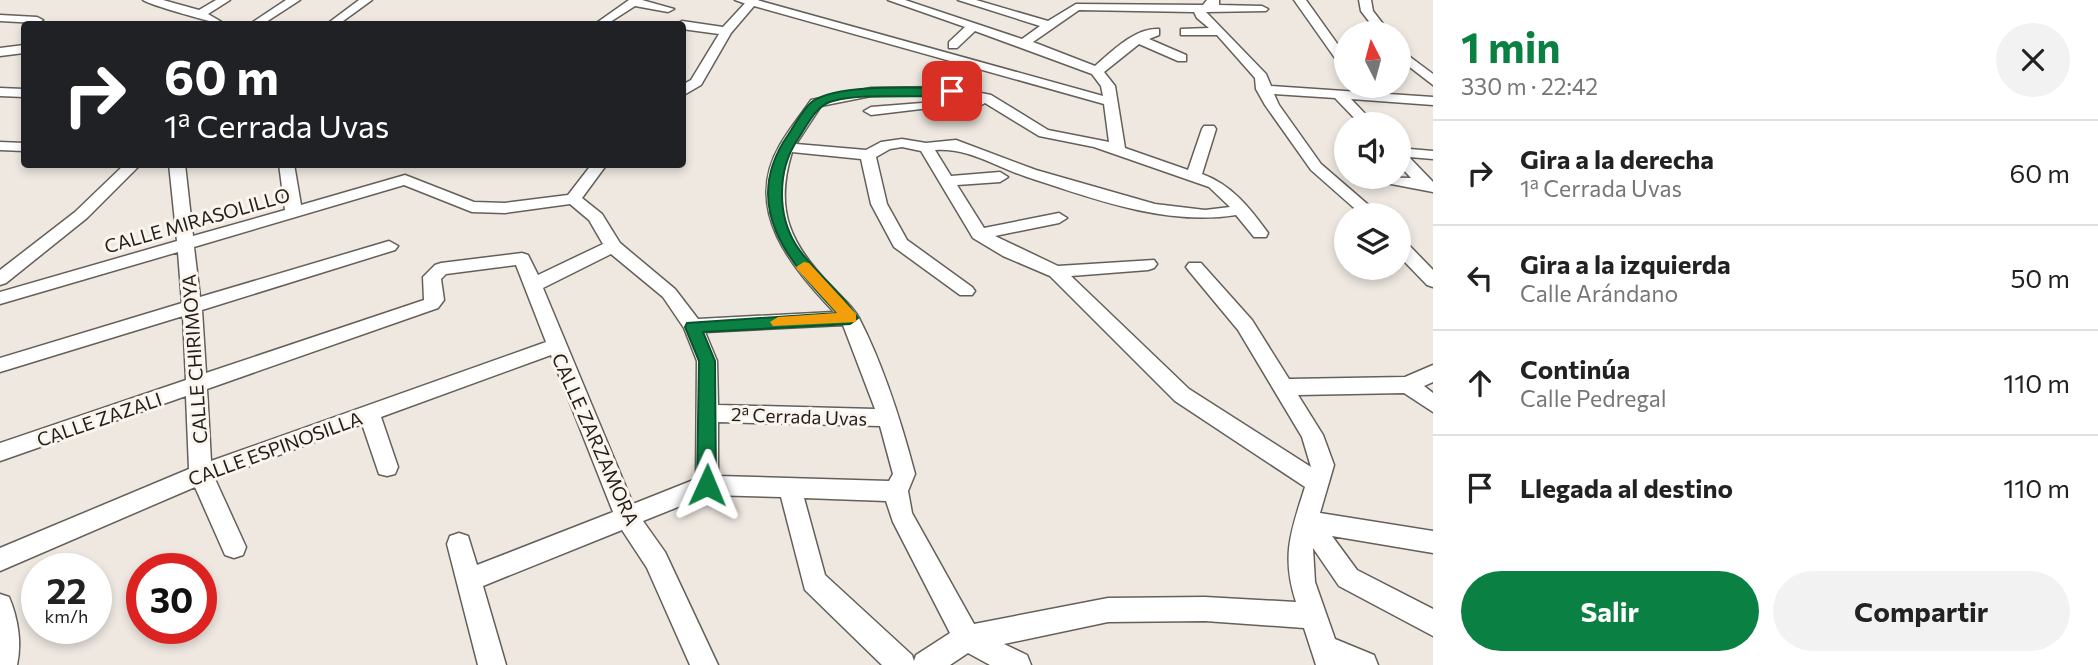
<!DOCTYPE html>
<html lang="es">
<head>
<meta charset="utf-8">
<style>
	:root { --surface:#fff; --page:#f2f2f2; --text:#222; --muted:#767676; --line:#e0e0e0; --accent:#0b8043 }
	body { margin:0; font-family:Commissioner,sans-serif; background:var(--page); color:var(--text); height:100vh; display:flex; flex-direction:column; font-size:26px; white-space:nowrap }
	* { box-sizing:border-box; margin:0 }
	p { font-size:23px; color:var(--muted) }
	.icon { flex:none; width:38px; height:38px; fill:none; stroke:currentColor; stroke-width:2; stroke-linecap:round; stroke-linejoin:round }
	.map { position:relative; flex:1; overflow:hidden }
	.panel { display:flex; flex-direction:column; background:var(--surface); width:665px }
	.panel>* { flex:none }
	.guide { position:absolute; left:21px; top:21px; width:665px; height:147px; border-radius:7px; box-shadow:0 4px 10px #0003; background:#202124; color:#fff; overflow:hidden }
	.needle { width:46px; rotate:354deg }
	.tools { position:absolute; left:1334px; top:21px; display:grid; gap:14px }
	.tools a { display:grid; place-items:center; width:77px; height:77px; border-radius:50%; background:var(--surface); box-shadow:0 4px 10px #0003; font-size:35px }
	.speed { position:absolute; left:21px; top:553px; display:flex; gap:14px; font-size:35px; font-weight:700; text-align:center }
	.speed>* { display:grid; place-content:center; width:91px; height:91px; border-radius:50%; background:var(--surface); box-shadow:0 4px 10px #0003; line-height:1 }
	.speed small { font-size:18px; font-weight:400 }
	.speed .limit { border:10px solid #d22; background:#fff; color:#111 }
	.pin { position:absolute; display:grid; place-items:center; width:60px; height:60px; color:#fff; margin:-30px; border-radius:14px; box-shadow:0 4px 10px #0006 }
	.me { position:absolute; width:77px; margin:-38px; rotate:1deg; stroke-linejoin:round; filter:drop-shadow(0 0 5px #0008) }
	.turn { display:flex; align-items:center; gap:24px; height:147px; padding:0 28px; font-size:32px }
	.turn .icon { width:91px; height:91px; stroke-width:2.5 }
	.turn b { display:block; font-size:49px; line-height:60px }
	.round { display:grid; place-items:center; flex:none; width:74px; height:74px; border-radius:37px; background:var(--page) }
	.summary { display:flex; align-items:center; justify-content:space-between; height:119px; padding:0 28px }
	h1 { font-size:42px; font-weight:700; line-height:52px; color:var(--accent) }
	.action { display:flex; gap:14px; margin-top:auto; padding:14px 28px }
	.action a { flex:1; height:80px; border-radius:42px; background:var(--accent); color:#fff; font-size:28px; font-weight:700; line-height:80px; text-align:center }
	.action a+a { background:var(--page); color:var(--text) }
	ul { padding:0; list-style:none }
	li { display:flex; align-items:center; gap:21px; height:105px; padding:0 28px; border-top:2px solid var(--line) }
	li div { flex:1 }
	li b { display:block; font-size:26px }
	li em { font-style:normal }
	main { display:flex; flex:1; min-height:0 }
	.map>svg:first-child { display:block }
</style>
</head>
<body>
<main>
<div class="map">
<svg width="1433" height="665" viewBox="0 0 1433 665">
	<rect width="100%" height="100%" fill="#eee8e1"/>
	<g fill="none" stroke-linecap="round" stroke-linejoin="round">
		<g stroke="#645f59" stroke-width="3">
			<g id="minor">
				<path d="M143,0H163L199,10L216,0H230L208,14L225,24C216,24 150,5 143,0Z"/>
				<path d="M286,0H300L263,24H250Z"/>
				<path d="M359,0H372L339,24H327Z"/>
				<path d="M629,0H642L674,9L668,12L635,6L607,24H595Z"/>
				<path d="M748,0H757L1103,96L1101,86L1092,74L975,31L957,48H949V42L965,27L888,0H905L1022,39L1040,26L958,0H976L1048,21L1076,4L1203,5L1207,0H1219V5L1262,6L1268,9L1266,11L1206,12L1266,74L1271,86L1433,97V105L1351,99L1375,124H1360L1335,98L1274,94L1279,105L1321,164L1380,215H1362L1311,170L1265,105L1256,89L1255,78L1217,35H1181V29L1209,28L1197,18L1194,12L1079,10L1033,42L1095,66C1112,51 1136,27 1159,29V35L1149,39L1186,55V61H1178L1139,44L1104,72L1115,86L1125,148L1188,170L1202,129L1204,126H1214L1216,129L1202,174C1232,185 1250,208 1268,233L1266,237H1254L1236,215C1165,226 1094,199 1027,177C996,167 968,147 935,150L951,176L1000,172L1008,177L1000,182L957,185L984,228L1059,213L1067,218L1059,223L995,236L1058,266L1154,260L1157,264L1154,268L1148,270L1071,276L1189,389L1311,467L1302,437L1238,330L1189,271L1186,267L1189,263H1201L1252,320L1289,379L1405,377L1433,365V382L1424,386L1433,393V412L1404,393L1298,395L1323,435L1334,465L1320,513L1433,531V553L1332,536L1357,570L1433,609V636L1339,586L1313,548L1315,582L1335,639L1374,655L1378,665H1316L1304,628L1205,621L1108,622L1004,644L1027,655L1031,665H990L968,653L950,665H882L805,590L781,497L708,495L643,521L665,552L718,665H690L647,568L622,530L483,586L506,665H478L447,544L450,536L459,533L468,536L477,565L613,512L551,355L381,417L398,467L395,474L387,476L379,474L362,424L215,479L246,547L243,555L234,558L225,555L195,487L0,571V548L189,469L186,396L0,461V443L186,380L183,316L0,372V358L182,303L178,252L0,304V292L177,241L169,164H185L193,236L285,210L279,164H294L301,205L405,175L474,202L505,203L568,195L592,164H607L582,198L602,214L620,243L675,289L698,319L834,312C792,267 742,210 780,145C789,129 801,115 811,100L871,88L952,87L991,95L1048,130L1109,142L1104,104L754,6L731,33L701,85L682,96V85L691,80L719,34L682,29V24H677L682,21L723,27ZM952,95L973,99L871,107L864,111L871,115L921,109H974L985,103L1039,136L1094,147L1209,187L1230,207L1205,210L1155,204L1036,170L956,140L926,143L902,139L881,142L866,150L796,144L821,106L871,96ZM902,147L921,151L973,238L1003,256L1050,276L1175,401L1305,487C1291,531 1281,556 1296,602L1205,597L1108,598L974,624L912,513L908,491L915,474C901,421 884,367 859,318C853,306 840,296 831,286C790,244 774,210 792,152L861,159L871,204L894,247L960,295H972L975,291L972,287L907,240L887,204L876,157L890,149ZM404,185L472,212L505,213L570,204L589,220L603,244L538,275L528,255L522,253L441,263L435,265L423,277L424,300L206,373L202,310L395,250L398,246L389,241L200,297L194,247ZM611,254L663,297L684,328L697,361L696,479L633,504L543,288ZM516,265L546,342L211,461L207,389L438,308L444,300L441,279L446,274ZM843,325L875,409L718,405L717,361L705,332ZM718,422L880,426L893,474L889,481L718,476ZM804,498L886,501L893,522L950,633L916,655L914,661L912,655L825,575Z"/>
				<path d="M1294,0H1306L1346,56V69L1342,68Z"/>
				<path d="M1359,0H1371L1373,11L1390,33H1378L1361,11Z"/>
				<path d="M0,15L37,17L43,20L37,23L0,21Z"/>
				<path d="M24,45V53L0,56V48Z"/>
				<path d="M1398,48L1433,74V85L1398,58Z"/>
				<path d="M0,88L24,89V97L0,96Z"/>
				<path d="M0,142L24,143V151L0,150Z"/>
				<path d="M1398,148L1433,151V159L1409,157L1433,182V192L1370,180L1367,177L1411,178L1398,164Z"/>
				<path d="M125,164H141L87,218L6,283L0,285V270L75,212Z"/>
				<path d="M1398,239L1404,240L1433,270V287L1427,285L1398,255Z"/>
				<path d="M0,594L9,597C18,618 22,643 17,665H0Z"/>
			</g>
		</g>
		<g stroke="#645f59" stroke-width="3">
			<path id="tertiary" d="M735,0H758L759,2L752,6Z"/>
		</g>
		<use href="#minor" fill="#fff" fill-rule="evenodd"/>
		<use href="#tertiary" fill="#fff" fill-rule="evenodd"/>
	</g>
	<path fill="#0b8043" stroke="#07532c" stroke-width="2" d="M952,88L958,91L956,93C916,101 874,91 833,101C816,105 808,124 798,139C787,155 782,175 782,194C782,256 829,273 858,318L850,324L703,332L715,361L716,485L714,490H700L697,485L699,361L685,327L687,323L837,313C789,262 739,206 788,135C795,125 804,107 813,101C839,83 920,88 952,88Z"/>
	<path fill="#f59e0b" d="M804,262L809,263L856,314V322L773,326L770,322L778,317L837,313L798,270L796,267Z"/>
	<g text-anchor="middle" dominant-baseline="central" stroke-width="6" stroke-linejoin="round" paint-order="stroke">
		<g font-size="19" fill="#201e1c" stroke="#fbf5ee">
			<text transform="translate(197 220) rotate(-16)">CALLE MIRASOLILLO</text>
			<text transform="translate(194 359) rotate(-94)">CALLE CHIRIMOYA</text>
			<text transform="translate(799 416) rotate(2)">2ª Cerrada Uvas</text>
			<text transform="translate(99 419) rotate(-19)">CALLE ZAZALI</text>
			<text transform="translate(596 439) rotate(66)">CALLE ZARZAMORA</text>
			<text transform="translate(275 448) rotate(-20)">CALLE ESPINOSILLA</text>
		</g>
	</g>
</svg>
<div class="tools">
<a><svg class="needle" viewBox="-14 -14 28 28"><path d="M0-13l5 13h-10z" fill="#e53935"/><path d="M0 13l5-13h-10z" fill="#767676"/></svg></a>
<a><svg class="icon" aria-label="sound" viewBox="0 0 24 24"><path d="M4 9h4l5-4v14l-5-4H4zM17 9q2 3 0 6"/></svg></a>
<a><svg class="icon" aria-label="layers" viewBox="0 0 24 24"><path d="M12 4l9 5-9 5-9-5zM3 14l9 5 9-5"/></svg></a>
</div>
<div class="speed"><div>22<small>km/h</small></div><div class="limit">30</div></div>
<div class="pin" style="left:952px;top:91px;background:#d93025"><svg class="icon" aria-label="arrive" viewBox="0 0 24 24"><path d="M6 21V4h12l-3 4 3 4H6"/></svg></div>
<svg class="me" style="left:707px;top:485px" viewBox="-20 -20 40 40"><path d="M0-17L14 15 0 8-14 15z" fill="#0b8043" stroke="#fff" stroke-width="4"/></svg>
<div class="guide">
<div class="turn"><svg class="icon" aria-label="right" viewBox="0 0 24 24"><path d="M7 20v-9h11M14 6l5 5-5 5"/></svg><div><b>60 m</b>1ª Cerrada Uvas</div></div>
</div>
</div>
<section class="panel">
<div class="summary"><div><h1>1 min</h1><p>330 m · 22:42</p></div><a class="round"><svg class="icon" aria-label="close" viewBox="0 0 24 24"><path d="M6 6l12 12M18 6L6 18"/></svg></a></div>
<ul>
<li><svg class="icon" aria-label="right" viewBox="0 0 24 24"><path d="M7 20v-9h11M14 6l5 5-5 5"/></svg><div><b>Gira a la derecha</b><p>1ª Cerrada Uvas</p></div><em>60 m</em></li>
<li><svg class="icon" aria-label="left" viewBox="0 0 24 24"><path d="M17 20v-9H6M10 6l-5 5 5 5"/></svg><div><b>Gira a la izquierda</b><p>Calle Arándano</p></div><em>50 m</em></li>
<li><svg class="icon" aria-label="ahead" viewBox="0 0 24 24"><path d="M12 20V5M6 11l6-6 6 6"/></svg><div><b>Continúa</b><p>Calle Pedregal</p></div><em>110 m</em></li>
<li><svg class="icon" aria-label="arrive" viewBox="0 0 24 24"><path d="M6 21V4h12l-3 4 3 4H6"/></svg><div><b>Llegada al destino</b></div><em>110 m</em></li>
</ul>
<div class="action"><a>Salir</a><a>Compartir</a></div>
</section>
</main>
</body>
</html>
